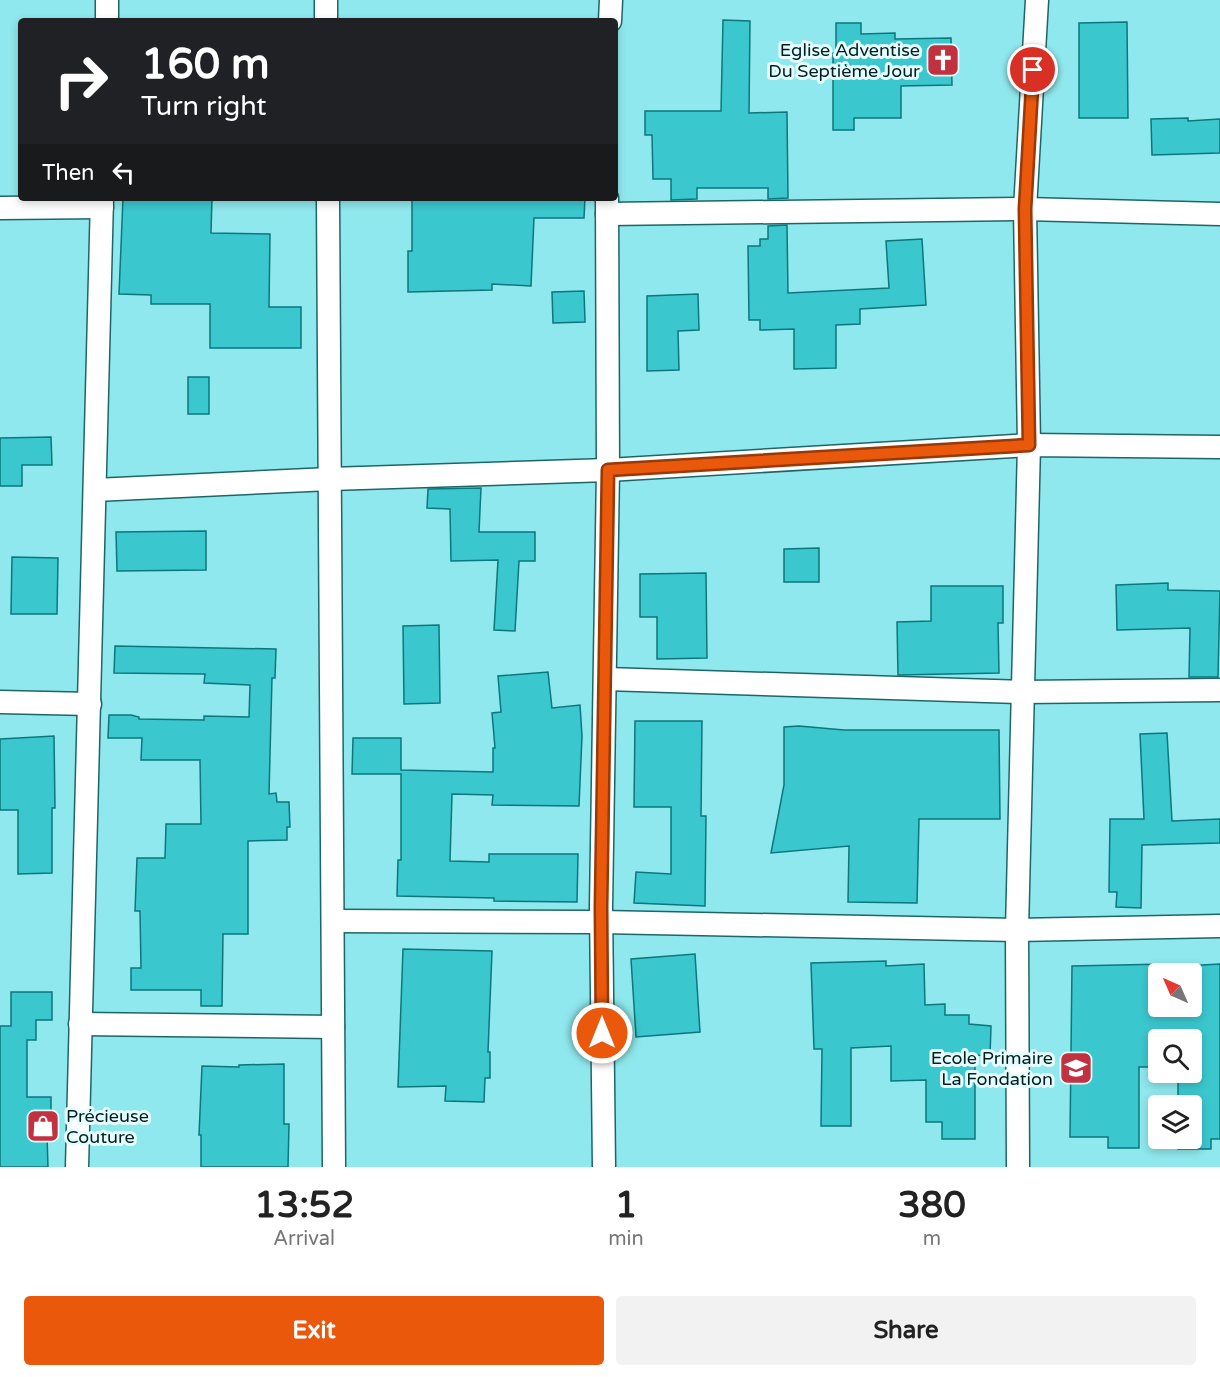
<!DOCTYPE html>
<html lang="en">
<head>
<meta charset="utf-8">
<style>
	:root { --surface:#fff; --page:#f2f2f2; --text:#222; --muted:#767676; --accent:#ea580c }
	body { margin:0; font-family:"Varela Round",sans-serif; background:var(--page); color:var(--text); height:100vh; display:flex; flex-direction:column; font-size:22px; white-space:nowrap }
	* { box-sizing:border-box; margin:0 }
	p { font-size:20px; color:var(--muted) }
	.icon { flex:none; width:33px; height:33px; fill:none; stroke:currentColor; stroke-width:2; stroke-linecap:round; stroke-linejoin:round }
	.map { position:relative; height:1167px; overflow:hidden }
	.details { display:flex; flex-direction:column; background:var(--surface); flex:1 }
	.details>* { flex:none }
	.top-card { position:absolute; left:18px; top:18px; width:600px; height:183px; border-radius:6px; box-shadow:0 3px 9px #0003; background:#202124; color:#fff; overflow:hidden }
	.needle { width:39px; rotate:315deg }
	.controls { position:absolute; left:1148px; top:963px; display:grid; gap:12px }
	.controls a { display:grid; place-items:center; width:54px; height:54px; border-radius:6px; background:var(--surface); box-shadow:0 3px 9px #0003; font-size:30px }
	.pin { position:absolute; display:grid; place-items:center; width:51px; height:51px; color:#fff; margin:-26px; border:3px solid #fff; border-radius:50%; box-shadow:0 2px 6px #0007 }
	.me { position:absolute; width:66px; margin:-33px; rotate:0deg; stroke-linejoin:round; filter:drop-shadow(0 0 4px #0008) }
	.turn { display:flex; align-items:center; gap:21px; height:126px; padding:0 24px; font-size:27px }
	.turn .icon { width:78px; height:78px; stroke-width:2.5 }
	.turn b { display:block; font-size:42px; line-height:51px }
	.then { display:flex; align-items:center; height:57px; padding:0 24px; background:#0003; gap:12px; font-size:22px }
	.eta { display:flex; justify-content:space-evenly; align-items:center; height:102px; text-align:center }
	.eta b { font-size:36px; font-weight:700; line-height:42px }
	.button { display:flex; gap:12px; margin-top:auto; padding:12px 24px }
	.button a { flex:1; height:69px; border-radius:6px; background:var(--accent); color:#fff; font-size:24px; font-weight:700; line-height:69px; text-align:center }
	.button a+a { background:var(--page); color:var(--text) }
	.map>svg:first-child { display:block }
</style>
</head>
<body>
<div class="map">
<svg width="1220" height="1167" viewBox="0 0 1220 1167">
	<rect width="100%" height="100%" fill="#8fe8ed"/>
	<g fill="#3bc7ce" stroke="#0c777c" stroke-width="1.5" fill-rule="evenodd">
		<path d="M723,20L750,21L749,113L787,112L788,198L768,199V188H697V199L671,200V179H653L652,135H645V111H721Z"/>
		<path d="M1127,22L1128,118H1079V23Z"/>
		<path d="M836,23H861V34L895,33V39L951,38L952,85L901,86V118H854V130H833V53H836Z"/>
		<path d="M1188,118V121L1220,119V153L1152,155L1151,119Z"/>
		<path d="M123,198H212L211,233L270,234L269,307H301V348H210V304H151V295L119,294Z"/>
		<path d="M412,198H585L584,218H534L531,286L492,284V290L408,292V251H412Z"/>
		<path d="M787,225L788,293L889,288L886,241L922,239L926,305L860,309V324L836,325V368L794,369V329L760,330V320H749L748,246H760V239H768V226Z"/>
		<path d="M584,291L585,322L553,323L552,292Z"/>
		<path d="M698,294L699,330L678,331L679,370L647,371V296Z"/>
		<rect x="188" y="377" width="21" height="37"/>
		<path d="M51,437L52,465H22V486H0V438Z"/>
		<path d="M481,488L479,532H535V561H519L515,631L494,630L498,560L451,561L450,509L427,508L428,489Z"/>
		<path d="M206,531V570L117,571L116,532Z"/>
		<path d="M819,548V582H784V549Z"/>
		<path d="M12,557L58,558L57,614H11Z"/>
		<path d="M706,573L707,658L657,659V617H640V574Z"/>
		<path d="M1168,583V590L1220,591L1218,677H1189L1190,628L1117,630L1116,585Z"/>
		<path d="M931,586H1003V623H998L999,673L898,675L897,622L931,621Z"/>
		<path d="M439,625L440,703L404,704L403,626Z"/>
		<path d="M115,646L276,649L275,678H272L269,794L276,793L277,802H289L290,827H287V840L248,841V934H223L222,1006H201V990H131V968H141L140,911H135L137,858H165L166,824H201L200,760H141L142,738H108L109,715H131L139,717V719L204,720V716L249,717L250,685L204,683L205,674L114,673Z"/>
		<path d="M548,672L552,708L580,705L582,736L579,806L492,805L493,795L452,794L450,861L489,862V854H578L577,902L494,901V898L397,896L398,860H401V774H352L353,738H401V770L493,772V748H495L492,713L501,712L498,676Z"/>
		<path d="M635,721H702L701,816H706L705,906L634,903L636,872L671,874V807H634Z"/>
		<path d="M799,726L844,730H999L1000,819H919L917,903L848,902L849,846L771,853L784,785V727Z"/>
		<path d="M1167,733L1172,821L1220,819V843L1142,845L1141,908L1116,907L1117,892H1109L1110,819H1144L1140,734Z"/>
		<path d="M54,736L55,808H52V873L18,874V810H0V739Z"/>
		<path d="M403,949L492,951L488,1052H490V1078H485L484,1102L445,1101L446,1086L398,1087Z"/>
		<path d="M695,954L700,1032L636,1037L631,959Z"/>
		<path d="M886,961V966L924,964L925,1005L945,1004V1015H969V1024L991,1026L990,1056L975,1055V1139H942V1122H926V1080L891,1081V1046L851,1048V1126H821L822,1049H814L811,963Z"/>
		<path d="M1166,964L1167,967L1220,964V1139H1211V1149H1178V1138H1191V1106H1178V1072H1191V1040H1158V1067H1139V1148H1108V1137H1070L1072,966ZM1158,974H1191V1006H1158Z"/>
		<path d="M11,992H52V1020H36V1040H27V1097H51V1135H47L48,1167H0V1026H11Z"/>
		<path d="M284,1064V1124H289L288,1167H201V1135H199L202,1066L239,1067V1065Z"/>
	</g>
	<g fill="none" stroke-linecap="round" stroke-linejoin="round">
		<g stroke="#1e6569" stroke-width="25">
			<g id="street">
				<path d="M326,0V21"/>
				<path d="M107,21V0"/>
				<path d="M610,21L611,0"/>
				<path d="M328,198L334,1167"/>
				<path d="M0,208L102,207"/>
				<path d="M607,214L1025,209L1220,214"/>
				<path d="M95,490L330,479L608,470L1029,445L1220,447"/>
				<path d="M606,679L1022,692L1220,690"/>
				<path d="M0,702L90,704"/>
				<path d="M333,921L601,922L1017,930L1220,926"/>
				<path d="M80,1024L333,1027"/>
				<path d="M77,1167L102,198"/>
				<path d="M604,1167L601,907L608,470L607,198"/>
				<path d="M1018,1167L1017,930L1029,445L1025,209L1037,0"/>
			</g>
		</g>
		<use href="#street" stroke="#fff" stroke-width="22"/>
	</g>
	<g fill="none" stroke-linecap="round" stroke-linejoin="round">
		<g stroke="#983908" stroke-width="15">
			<path id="route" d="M602,1033L601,907L608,470L1029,445L1025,209L1033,70"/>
		</g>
		<use href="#route" stroke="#ea580c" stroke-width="10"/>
	</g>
	<defs>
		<g id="church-square" transform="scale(1.725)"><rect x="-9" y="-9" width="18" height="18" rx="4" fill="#c23140" stroke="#e5fdfe"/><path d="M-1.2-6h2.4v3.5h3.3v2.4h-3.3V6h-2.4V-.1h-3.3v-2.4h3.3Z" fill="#fff"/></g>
		<g id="school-square" transform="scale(1.725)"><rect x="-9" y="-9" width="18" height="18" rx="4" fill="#c23140" stroke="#e5fdfe"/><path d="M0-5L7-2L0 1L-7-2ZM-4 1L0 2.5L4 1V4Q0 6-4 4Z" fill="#fff"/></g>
		<g id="shop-square" transform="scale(1.725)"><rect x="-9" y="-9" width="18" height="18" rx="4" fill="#c23140" stroke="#e5fdfe"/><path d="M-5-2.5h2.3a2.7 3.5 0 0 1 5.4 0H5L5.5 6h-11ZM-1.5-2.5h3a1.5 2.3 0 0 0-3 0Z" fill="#fff"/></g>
	</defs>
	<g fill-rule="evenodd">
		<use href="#church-square" x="943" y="60"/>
		<use href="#school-square" x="1076" y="1068"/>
		<use href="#shop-square" x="43" y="1126"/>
	</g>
	<g text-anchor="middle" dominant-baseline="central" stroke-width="6" stroke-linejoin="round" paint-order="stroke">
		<g font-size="18" fill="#021e1f" stroke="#e5fdfe" text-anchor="end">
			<text x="920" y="50">Eglise Adventise<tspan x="920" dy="21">Du Septième Jour</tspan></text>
			<text x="1053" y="1058">Ecole Primaire<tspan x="1053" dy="21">La Fondation</tspan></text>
			<text x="66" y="1116" text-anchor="start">Précieuse<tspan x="66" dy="21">Couture</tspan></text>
		</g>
	</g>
</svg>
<div class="controls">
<a><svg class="needle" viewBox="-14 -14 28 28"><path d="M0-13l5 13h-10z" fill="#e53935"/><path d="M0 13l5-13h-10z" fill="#767676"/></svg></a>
<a><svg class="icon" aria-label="search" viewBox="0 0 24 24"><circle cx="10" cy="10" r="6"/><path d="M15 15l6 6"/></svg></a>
<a><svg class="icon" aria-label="layers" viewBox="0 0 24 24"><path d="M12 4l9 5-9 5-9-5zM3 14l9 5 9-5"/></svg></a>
</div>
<div class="pin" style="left:1033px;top:70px;background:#d93025"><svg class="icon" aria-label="arrive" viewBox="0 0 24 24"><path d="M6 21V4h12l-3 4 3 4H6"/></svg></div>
<svg class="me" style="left:602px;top:1033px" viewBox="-20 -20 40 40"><circle r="17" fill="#ea580c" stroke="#fff" stroke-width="3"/><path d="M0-11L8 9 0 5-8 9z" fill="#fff"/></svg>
<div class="top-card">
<div class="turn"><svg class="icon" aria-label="right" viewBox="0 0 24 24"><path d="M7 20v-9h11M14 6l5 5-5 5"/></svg><div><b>160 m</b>Turn right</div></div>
<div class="then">Then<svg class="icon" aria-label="left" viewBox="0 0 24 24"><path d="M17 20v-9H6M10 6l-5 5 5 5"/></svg></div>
</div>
</div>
<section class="details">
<div class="eta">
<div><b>13:52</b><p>Arrival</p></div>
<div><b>1</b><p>min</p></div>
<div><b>380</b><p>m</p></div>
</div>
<div class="button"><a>Exit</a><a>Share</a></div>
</section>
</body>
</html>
